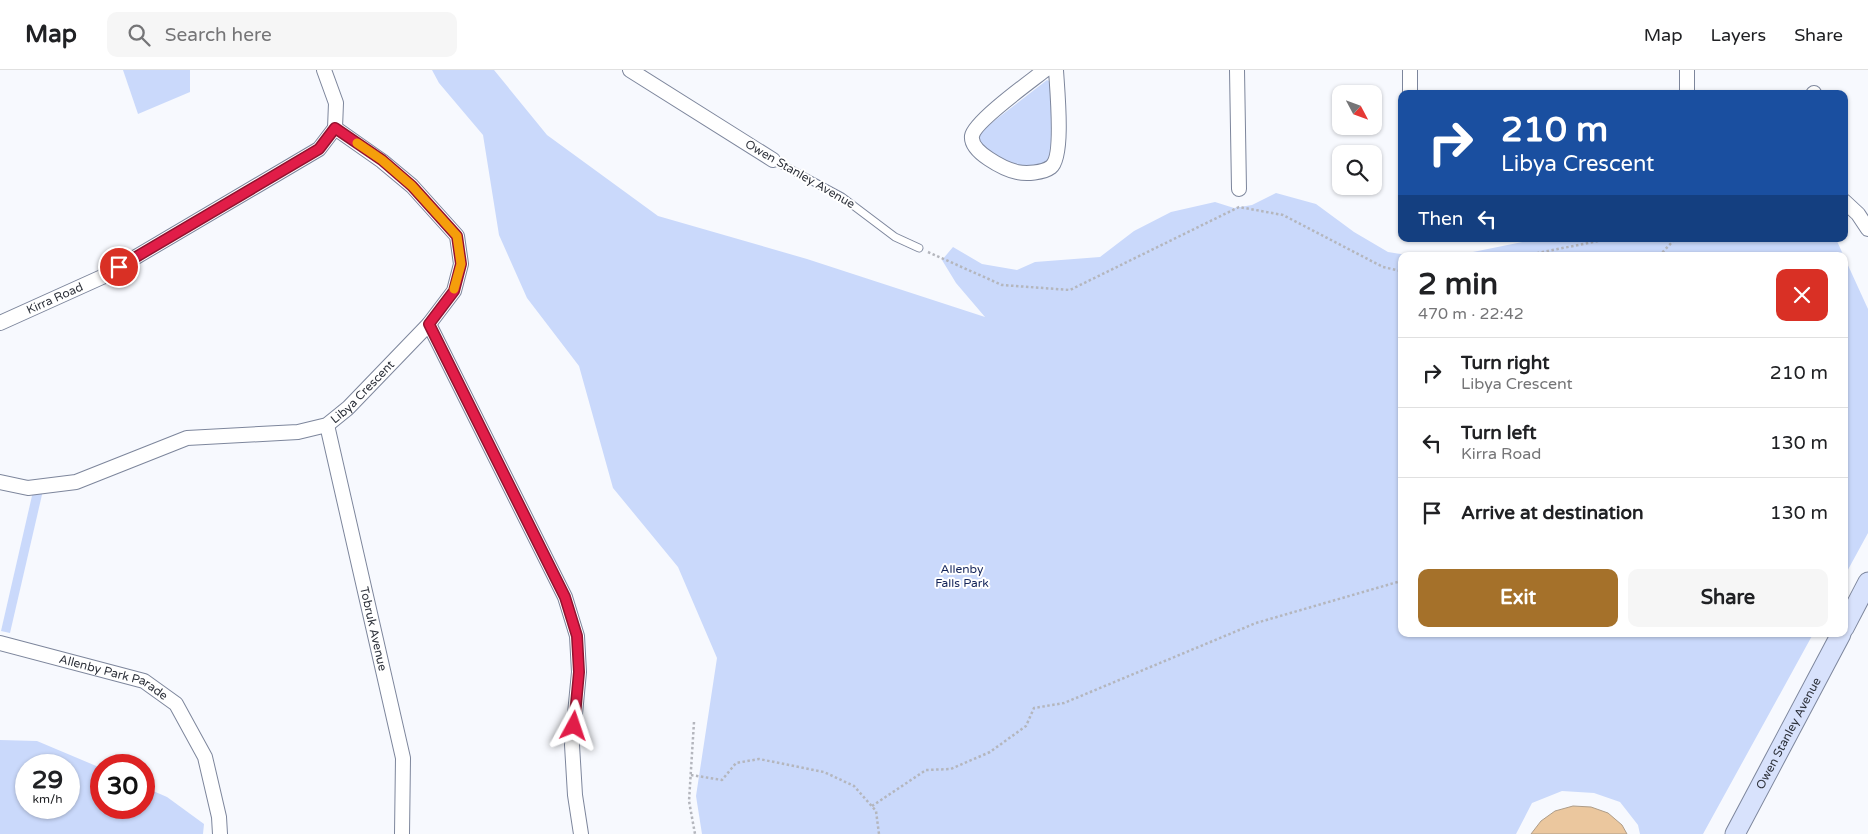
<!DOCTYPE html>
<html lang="en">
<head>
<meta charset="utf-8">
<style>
	:root { --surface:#fff; --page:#f6f6f6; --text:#202124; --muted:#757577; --line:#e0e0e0; --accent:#a5712a }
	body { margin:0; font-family:"Varela Round",sans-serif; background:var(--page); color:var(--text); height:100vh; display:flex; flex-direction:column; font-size:19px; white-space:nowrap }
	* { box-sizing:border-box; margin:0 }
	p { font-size:16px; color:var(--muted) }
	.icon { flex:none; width:28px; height:28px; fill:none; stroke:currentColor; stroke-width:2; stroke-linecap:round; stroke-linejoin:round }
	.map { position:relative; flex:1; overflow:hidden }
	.side { position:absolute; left:1398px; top:182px; width:450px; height:385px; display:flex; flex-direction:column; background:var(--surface); border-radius:10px; box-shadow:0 1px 4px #0004 }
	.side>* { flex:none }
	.banner { position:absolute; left:1398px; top:20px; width:450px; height:152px; border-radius:10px; box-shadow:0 1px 4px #0004; background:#1a4fa0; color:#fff; overflow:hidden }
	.needle { width:32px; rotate:131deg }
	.controls { position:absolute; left:1332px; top:15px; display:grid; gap:10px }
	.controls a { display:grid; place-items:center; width:50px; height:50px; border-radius:10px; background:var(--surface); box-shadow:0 1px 4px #0004; font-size:25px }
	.speed { position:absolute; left:15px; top:684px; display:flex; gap:10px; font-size:25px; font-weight:700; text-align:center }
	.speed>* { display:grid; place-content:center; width:65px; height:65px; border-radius:50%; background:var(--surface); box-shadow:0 1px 4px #0004; line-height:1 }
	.speed small { font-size:12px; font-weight:400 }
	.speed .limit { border:8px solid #d22; background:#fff; color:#111 }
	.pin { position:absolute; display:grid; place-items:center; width:42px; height:42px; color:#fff; margin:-21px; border:2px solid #fff; border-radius:50%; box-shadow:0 1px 5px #0007 }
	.me { position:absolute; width:55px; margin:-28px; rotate:5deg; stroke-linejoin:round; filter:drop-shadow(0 0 4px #0008) }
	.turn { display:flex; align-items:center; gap:18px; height:105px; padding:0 20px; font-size:22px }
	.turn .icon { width:65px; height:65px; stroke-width:2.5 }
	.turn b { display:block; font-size:35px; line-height:42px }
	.then { display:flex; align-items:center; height:48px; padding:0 20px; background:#0003; gap:10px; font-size:19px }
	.round { display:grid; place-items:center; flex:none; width:52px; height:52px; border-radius:10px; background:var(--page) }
	.head { display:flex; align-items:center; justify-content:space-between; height:85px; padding:0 20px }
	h1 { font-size:30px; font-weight:700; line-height:38px }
	.cta { display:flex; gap:10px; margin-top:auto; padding:10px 20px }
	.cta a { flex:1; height:58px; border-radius:10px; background:var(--accent); color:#fff; font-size:20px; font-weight:700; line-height:58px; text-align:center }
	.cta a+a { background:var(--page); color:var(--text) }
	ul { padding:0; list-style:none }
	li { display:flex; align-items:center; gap:15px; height:70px; padding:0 20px; border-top:1px solid var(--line) }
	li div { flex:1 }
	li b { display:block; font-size:19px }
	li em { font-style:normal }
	header { display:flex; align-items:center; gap:30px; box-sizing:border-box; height:70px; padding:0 25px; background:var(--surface); border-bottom:1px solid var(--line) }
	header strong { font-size:24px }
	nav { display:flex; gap:28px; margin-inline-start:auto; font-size:18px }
	.search { width:350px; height:45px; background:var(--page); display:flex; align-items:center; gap:12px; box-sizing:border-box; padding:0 18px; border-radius:10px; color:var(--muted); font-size:19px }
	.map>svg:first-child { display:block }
</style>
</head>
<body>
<header>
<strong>Map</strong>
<div class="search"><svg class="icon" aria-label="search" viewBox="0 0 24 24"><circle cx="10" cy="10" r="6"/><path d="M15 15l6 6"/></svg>Search here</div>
<nav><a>Map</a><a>Layers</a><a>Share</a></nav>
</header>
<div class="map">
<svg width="1868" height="764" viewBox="0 0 1868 764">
	<rect width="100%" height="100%" fill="#f7f9fe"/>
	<g fill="#cad9fb" fill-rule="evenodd">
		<path d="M123,0H190V22L138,44Z"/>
		<path d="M432,0H494L547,65L658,146L807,189L985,247L956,213L942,190L953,177L982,194L1017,200L1035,192L1100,187L1134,161L1171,142L1215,132L1234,138L1252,135L1276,123L1316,134L1354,162L1388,182L1413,186H1401V564H1813L1703,764H1640L1638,755L1620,732L1594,723L1562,721L1532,733L1516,764H702L696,726L717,588L678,497L613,418L579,296L527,228L499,165L483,65L439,13Z"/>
		<path d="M1047,10L1051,12L1052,15V77L1049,90C1024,104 997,89 978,72L981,61Z"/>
		<path d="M1537,169H1836L1868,239V463L1844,507V186H1436L1468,183Z"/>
		<path d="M44,416L10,563L1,561L34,417Z"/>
		<path d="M0,670L37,671L101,698V738H144V717L167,727L204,754L203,764H0ZM26,695H69V738H26Z"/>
	</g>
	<path fill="#ebc79e" stroke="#ae9d89" d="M1573,736L1591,737L1608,743L1622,755L1627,764H1531L1541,751L1555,741Z"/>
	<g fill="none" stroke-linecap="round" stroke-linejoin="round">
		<g stroke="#7d869c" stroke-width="9">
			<path id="lane" d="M773,90L842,127L895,167L919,178"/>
		</g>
		<g stroke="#7d869c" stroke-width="16">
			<g id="street">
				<path d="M630,0L773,90"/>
				<path d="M1045,0C1031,11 974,52 972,66C970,82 1004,99 1017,102C1026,104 1043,103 1051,97C1064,87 1057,18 1056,0"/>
				<path d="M1237,0L1239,119"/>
				<path d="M1410,24V0"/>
				<path d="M1687,24V0"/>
				<path d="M1813,24L1814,23"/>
				<path d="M1844,131L1858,144L1868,159"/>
				<path id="s1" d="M0,253L102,207L319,79L335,58L336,33L324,0"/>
				<path d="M429,254L565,527L577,566L579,602L572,675L575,725L581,764"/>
				<path id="s2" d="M327,355L403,688L402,764"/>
				<path id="s3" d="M0,412L28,418L76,412L187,368L298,362L327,355L348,338L429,254L454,221L461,194L457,166L412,116L382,91L335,58"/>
				<path id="s4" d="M0,573L144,611L176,634L205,687L219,747L220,764"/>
			</g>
		</g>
		<g stroke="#7d869c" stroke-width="21">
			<g id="secondary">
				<path d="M1844,558L1868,512"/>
				<path id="s5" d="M1735,764L1841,564"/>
			</g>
		</g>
		<g stroke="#b4b6bd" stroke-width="2.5" stroke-dasharray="2.5 2.5" stroke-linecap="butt">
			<path d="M928,182L1002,215L1070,220L1239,137L1283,145L1383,197L1401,201"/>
			<path d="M1522,186L1609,169"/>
			<path d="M1659,186L1675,169"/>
			<path d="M694,652L689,731L695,764"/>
			<path d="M691,705L722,710L736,693L759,689L824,702L854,716L876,741L879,764"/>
			<path d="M872,736L926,700L951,699L990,682L1026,656L1034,638L1064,633L1256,553L1401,511"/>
		</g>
		<use href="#lane" stroke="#fff" stroke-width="7"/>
		<use href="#street" stroke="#fff" stroke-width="14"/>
		<use href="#secondary" stroke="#d8e2fc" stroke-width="19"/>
	</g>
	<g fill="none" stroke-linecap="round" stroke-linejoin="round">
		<g stroke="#92132f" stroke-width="12">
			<path id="route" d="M119,197L319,79L335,58L382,90L412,116L457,166L461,194L454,221L429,254L565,527L577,566L579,602L574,656"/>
		</g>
		<use href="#route" stroke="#e11d48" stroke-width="9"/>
		<path stroke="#f59e0b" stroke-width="9" d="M357,73L382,90L412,116L457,166L461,194L454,219"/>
	</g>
	<g text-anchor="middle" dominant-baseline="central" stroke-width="4" stroke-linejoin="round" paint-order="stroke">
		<g font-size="12" fill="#2f333c" stroke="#fff">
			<text transform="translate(800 104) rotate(30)">Owen Stanley Avenue</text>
			<text stroke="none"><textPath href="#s1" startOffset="60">Kirra Road</textPath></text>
			<text stroke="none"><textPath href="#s3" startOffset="386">Libya Crescent</textPath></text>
			<text stroke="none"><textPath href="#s2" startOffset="209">Tobruk Avenue</textPath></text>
			<text stroke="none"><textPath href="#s4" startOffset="119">Allenby Park Parade</textPath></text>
			<text stroke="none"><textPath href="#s5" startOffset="114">Owen Stanley Avenue</textPath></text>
		</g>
		<g font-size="12" fill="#14255a" stroke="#fff">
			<text x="962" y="499">Allenby<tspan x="962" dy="14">Falls Park</tspan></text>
		</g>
	</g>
</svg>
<div class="controls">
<a><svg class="needle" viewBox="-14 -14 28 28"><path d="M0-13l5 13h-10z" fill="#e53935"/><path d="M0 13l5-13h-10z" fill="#757577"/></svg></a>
<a><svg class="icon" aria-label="search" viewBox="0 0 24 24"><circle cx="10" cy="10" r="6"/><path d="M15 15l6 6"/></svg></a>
</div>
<div class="speed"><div>29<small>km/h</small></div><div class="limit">30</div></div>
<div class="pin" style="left:119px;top:197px;background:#d93025"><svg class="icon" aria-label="arrive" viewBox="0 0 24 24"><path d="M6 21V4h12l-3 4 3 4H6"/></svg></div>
<svg class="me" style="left:574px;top:656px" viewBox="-20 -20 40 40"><path d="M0-17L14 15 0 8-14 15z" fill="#e11d48" stroke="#fff" stroke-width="4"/></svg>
<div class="banner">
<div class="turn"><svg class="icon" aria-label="right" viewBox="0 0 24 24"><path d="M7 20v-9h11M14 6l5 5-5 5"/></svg><div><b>210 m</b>Libya Crescent</div></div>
<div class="then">Then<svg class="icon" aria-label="left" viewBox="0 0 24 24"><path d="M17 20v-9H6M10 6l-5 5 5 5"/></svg></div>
</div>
<section class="side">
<div class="head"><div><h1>2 min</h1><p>470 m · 22:42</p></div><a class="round" style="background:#d93025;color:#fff"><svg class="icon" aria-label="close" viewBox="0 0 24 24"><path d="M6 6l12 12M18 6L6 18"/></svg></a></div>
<ul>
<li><svg class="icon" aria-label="right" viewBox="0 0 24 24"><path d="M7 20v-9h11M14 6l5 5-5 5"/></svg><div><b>Turn right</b><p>Libya Crescent</p></div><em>210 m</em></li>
<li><svg class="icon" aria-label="left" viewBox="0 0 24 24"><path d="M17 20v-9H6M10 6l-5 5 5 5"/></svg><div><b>Turn left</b><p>Kirra Road</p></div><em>130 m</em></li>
<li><svg class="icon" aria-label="arrive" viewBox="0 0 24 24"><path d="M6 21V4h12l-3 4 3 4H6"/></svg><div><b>Arrive at destination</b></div><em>130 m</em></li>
</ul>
<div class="cta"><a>Exit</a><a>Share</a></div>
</section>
</div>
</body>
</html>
